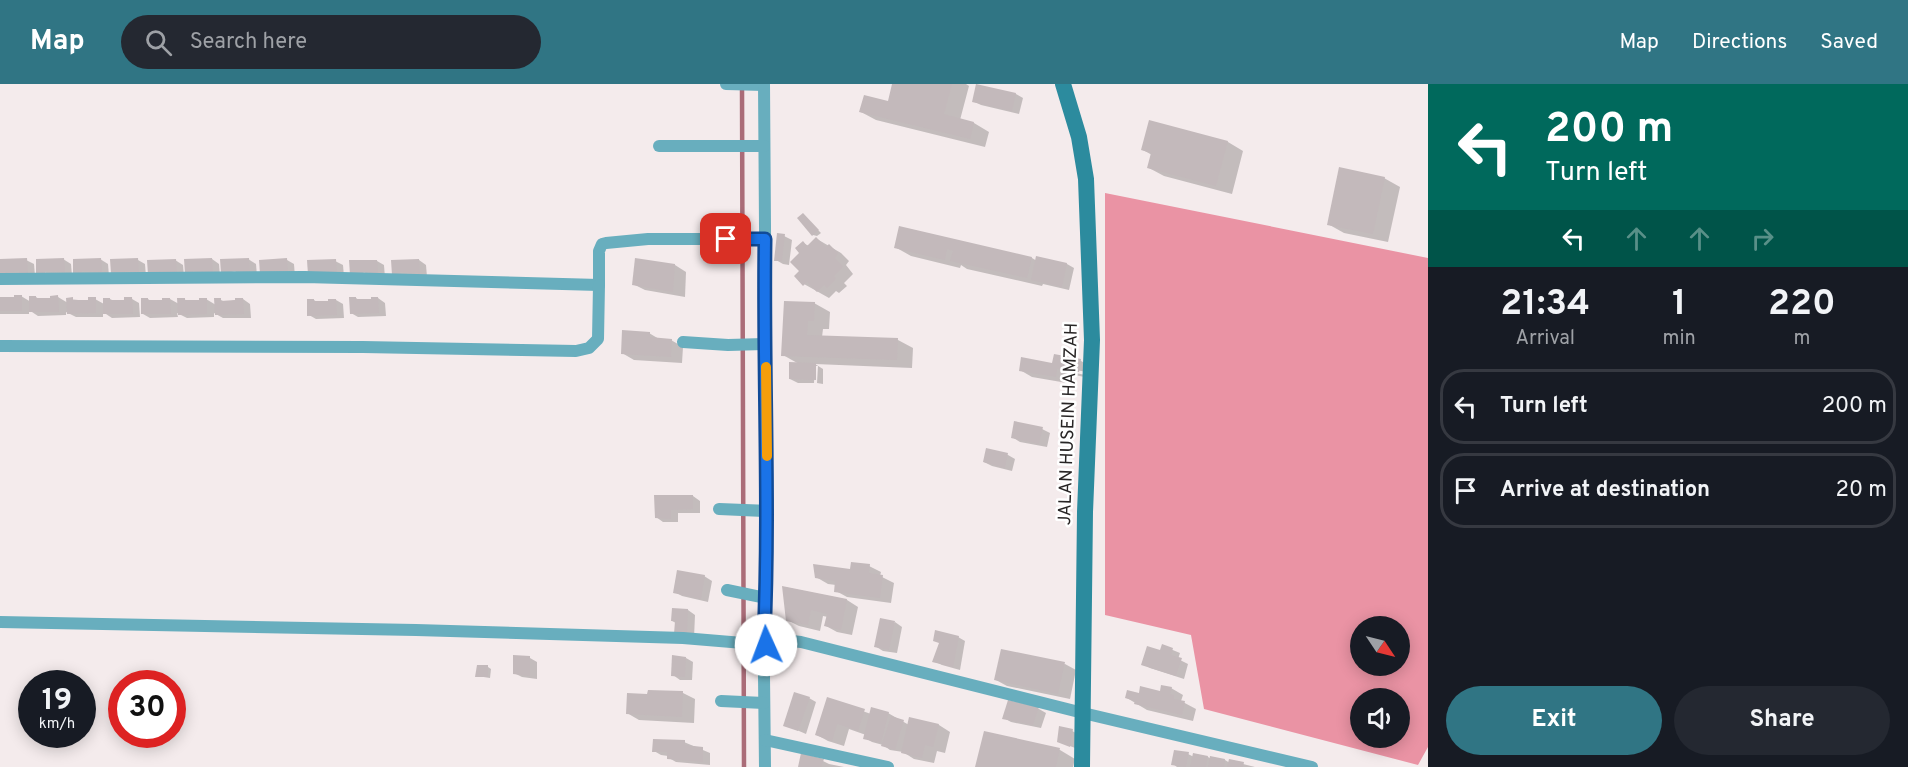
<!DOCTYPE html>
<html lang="en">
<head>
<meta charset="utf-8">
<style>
	:root { --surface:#171b24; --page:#242831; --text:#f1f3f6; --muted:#9ea1a6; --line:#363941; --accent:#307584 }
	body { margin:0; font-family:Overpass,sans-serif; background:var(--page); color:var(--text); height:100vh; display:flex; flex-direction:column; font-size:22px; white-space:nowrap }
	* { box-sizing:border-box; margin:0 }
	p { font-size:20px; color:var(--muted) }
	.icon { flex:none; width:33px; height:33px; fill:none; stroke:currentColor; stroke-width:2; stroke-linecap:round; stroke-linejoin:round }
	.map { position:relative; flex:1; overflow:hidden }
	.panel { display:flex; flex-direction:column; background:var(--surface); width:480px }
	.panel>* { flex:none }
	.banner { background:#00695c; color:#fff; overflow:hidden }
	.needle { width:39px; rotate:125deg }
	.fabs { position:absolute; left:1350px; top:532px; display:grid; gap:12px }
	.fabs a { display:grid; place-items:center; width:60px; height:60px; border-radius:50%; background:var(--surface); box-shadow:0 3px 15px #0003; font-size:30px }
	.speed { position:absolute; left:18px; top:586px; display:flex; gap:12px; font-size:30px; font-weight:700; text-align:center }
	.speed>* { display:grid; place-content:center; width:78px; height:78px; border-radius:50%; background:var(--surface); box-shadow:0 3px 15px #0003; line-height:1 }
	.speed small { font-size:15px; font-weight:400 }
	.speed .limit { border:9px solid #d22; background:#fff; color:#111 }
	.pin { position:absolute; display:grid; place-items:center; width:51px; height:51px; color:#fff; margin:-26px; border-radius:12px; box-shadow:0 3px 9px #0006 }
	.me { position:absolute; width:66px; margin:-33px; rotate:358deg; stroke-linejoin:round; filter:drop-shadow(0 0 4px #0008) }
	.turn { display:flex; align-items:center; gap:21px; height:126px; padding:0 18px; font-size:27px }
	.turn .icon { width:78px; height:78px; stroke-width:2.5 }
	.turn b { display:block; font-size:42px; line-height:51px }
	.lanes { display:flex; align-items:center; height:57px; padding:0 18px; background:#0003; justify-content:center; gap:30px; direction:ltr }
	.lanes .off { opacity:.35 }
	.eta { display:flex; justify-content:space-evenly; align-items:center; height:102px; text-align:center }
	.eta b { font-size:36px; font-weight:700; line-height:42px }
	.primary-button { display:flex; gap:12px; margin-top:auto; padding:12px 18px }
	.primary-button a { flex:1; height:69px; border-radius:36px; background:var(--accent); color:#fff; font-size:24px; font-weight:700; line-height:69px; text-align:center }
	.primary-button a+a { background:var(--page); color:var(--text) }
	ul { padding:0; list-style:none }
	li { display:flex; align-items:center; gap:18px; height:75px; margin:0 12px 9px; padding:0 6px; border:3px solid var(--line); border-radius:24px }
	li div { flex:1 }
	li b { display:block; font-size:22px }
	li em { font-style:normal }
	header { display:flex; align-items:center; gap:36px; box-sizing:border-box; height:84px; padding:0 30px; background:var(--accent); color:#fff }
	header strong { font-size:28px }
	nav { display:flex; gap:33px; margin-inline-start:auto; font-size:21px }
	.search { width:420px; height:54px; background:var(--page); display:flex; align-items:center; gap:15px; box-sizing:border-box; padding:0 21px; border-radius:33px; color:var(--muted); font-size:22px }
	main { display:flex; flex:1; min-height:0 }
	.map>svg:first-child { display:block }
</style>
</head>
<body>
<header>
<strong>Map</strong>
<div class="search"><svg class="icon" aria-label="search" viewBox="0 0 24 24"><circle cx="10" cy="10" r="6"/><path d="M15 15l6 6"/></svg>Search here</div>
<nav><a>Map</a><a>Directions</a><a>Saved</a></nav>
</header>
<main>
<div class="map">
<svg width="1428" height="683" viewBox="0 0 1428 683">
	<rect width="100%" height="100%" fill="#f4ebec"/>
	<path fill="#ea93a4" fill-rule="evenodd" d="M1105,109L1428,174V663L1418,681L1204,625L1191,551L1105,531ZM1360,543H1400V582H1360ZM1360,615H1400V654H1360Z"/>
	<g fill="#0003" fill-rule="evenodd">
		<path d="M894,0H966L969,2L960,36L974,39L989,48L985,63L876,36L861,28L889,19Z"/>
		<path d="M977,1L1016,10L1023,14L1019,30L981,21L973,17Z"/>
		<path d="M1150,38L1228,58L1243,67L1232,110L1164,92L1149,84L1152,71L1143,66Z"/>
		<path d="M1384,94L1400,103L1388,158L1344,149L1328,140Z"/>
		<path d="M803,131L821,149L817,152L813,151Z"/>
		<path d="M900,143L1032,174L1037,177L1067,180L1074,184L1069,206L1043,200L1042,202L967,185L961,181L960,184L911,172L895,163Z"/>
		<path d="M784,152L792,156L789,181L783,180L776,176Z"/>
		<path d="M817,155L841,169L849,177L846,181L853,190L844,199L847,202L839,209L836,207L829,214L804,200L801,188L803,159L809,162Z"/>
		<path d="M63,175L71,180L72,192L38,188Z"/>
		<path d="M100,175L108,180L109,192L75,189Z"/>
		<path d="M212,175L219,180L220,192L186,189Z"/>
		<path d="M248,175L256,180L257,192L230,193Z"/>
		<path d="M26,176L34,180L35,192L8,193L0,177Z"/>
		<path d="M138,176L145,180L146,193L112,189Z"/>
		<path d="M175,176L183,181L184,193L164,191Z"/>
		<path d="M287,176L294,180L295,193L261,189Z"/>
		<path d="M419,176L426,181L427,193L400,194L392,177Z"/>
		<path d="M335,177L343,181L344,193L324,191Z"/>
		<path d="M377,177L384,181L385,194H359Z"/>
		<path d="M675,181L686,188L685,213L645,206L633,200Z"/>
		<path d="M21,212L31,218L36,213L40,216L58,213L68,219V215L89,217L95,215L104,220L110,215L114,217L132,215L139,219L140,233L112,234L103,228V233H76L66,228V231L38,232L29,226V230H0V213L3,215Z"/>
		<path d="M356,214L360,217L378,214L385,219L386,232L358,233L351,229Z"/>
		<path d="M148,215L152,218L170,215L179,220L184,215L189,218L206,215L216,221L221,216L225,218L243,215L250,220L251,234H223L214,229V233L187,234L177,229L178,233L150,234L143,230Z"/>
		<path d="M314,216L318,219L336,216L343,220L344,234L316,235L309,231Z"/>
		<path d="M814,219L830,228L829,245H823L822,253L898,256L913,264L912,284L815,280L823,285V300L817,299L818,282H815L814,299H798L790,295L799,280L783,271Z"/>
		<path d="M649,249L659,255L671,256L683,263L682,279L634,276L622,269Z"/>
		<path d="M1055,272L1081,277L1092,283L1090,294L1069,290L1067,299L1032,293L1020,286L1054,281ZM1064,284L1087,288L1086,291L1064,287Z"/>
		<path d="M1042,345L1050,349L1047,363L1020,358L1012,353Z"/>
		<path d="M987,366L1008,371L1015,375L1012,387L992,382L984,378Z"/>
		<path d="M693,412L700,417V429H678V438H663L656,433Z"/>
		<path d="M869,482L881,488L880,492L894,499L891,519L847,513L836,507V501L828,500L816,493L851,487Z"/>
		<path d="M704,492L712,497L708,518L682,512L675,508Z"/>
		<path d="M784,503L847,516L858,523L852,551L837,548L826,542L828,533L823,532L820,547L799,542L787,536Z"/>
		<path d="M688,526L695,531L694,554H683L676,539L672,537Z"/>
		<path d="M895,538L902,543L897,569L883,567L875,562Z"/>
		<path d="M958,553L965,557L960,586L942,581L934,577Z"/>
		<path d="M1163,562L1180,569L1178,575L1188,580L1184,595L1150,584L1143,580L1161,568Z"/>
		<path d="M530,574L537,578V595L522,593L514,589Z"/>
		<path d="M686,574L693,578L692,596H680L673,591Z"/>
		<path d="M1065,580L1076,586L1070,615L1007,602L996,596Z"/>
		<path d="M488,583L491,585L490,594L477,592Z"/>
		<path d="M1171,604L1183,611L1181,617L1196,625L1193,637L1147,626L1127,614L1161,608Z"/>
		<path d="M649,608L683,609L695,615L694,639L639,636L627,629L649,611Z"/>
		<path d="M809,614L816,618L806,650L785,641Z"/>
		<path d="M828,615L871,630L888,629L909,641H939L950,648L945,669L937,667L934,679L914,675L903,668L890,666L883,661L872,658L865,654L866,651L849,645L844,662L828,657L817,651Z"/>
		<path d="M1009,618L1039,625L1046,629L1041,644L1011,638L1004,634Z"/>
		<path d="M1072,647L1080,651L1078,665L1059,658Z"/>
		<path d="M985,648L1060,666L1075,675L1073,683H977Z"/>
		<path d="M684,658L710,669V681L676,678L669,674L668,672L661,671L654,667Z"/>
		<path d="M1188,670L1194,673H1208L1211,675L1225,676L1230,679L1243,680L1255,683H1177L1173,680Z"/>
		<path d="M823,677L829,680L844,683H799Z"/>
	</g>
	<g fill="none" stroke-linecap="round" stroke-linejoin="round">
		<path stroke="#aa6c78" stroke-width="4.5" d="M742,2L744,683"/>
	</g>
	<g fill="#c3b9bb">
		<path d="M892,0H952L944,30L974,38L970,55L859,28L864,11L888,17Z"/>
		<path d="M976,0L1016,9L1012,27L972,18Z"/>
		<path d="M1149,36L1228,57L1216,102L1147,84L1151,69L1141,66Z"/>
		<path d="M1339,83L1385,93L1373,150L1327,141Z"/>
		<path d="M803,129L819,146L812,152L797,134Z"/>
		<path d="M899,142L1032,173L1027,194L950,177L953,167L947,165L945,176L894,164Z"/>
		<path d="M777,149L785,150L782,177H774Z"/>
		<path d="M816,153L826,163L829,160L838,169L835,174L843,183L834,192L836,195L827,204L824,201L817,208L807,198L803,202L794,192L799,187L790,178L799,169L795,164L803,157L807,162Z"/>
		<path d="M1036,172L1067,179L1062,203L1031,196Z"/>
		<path d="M27,174L28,189H19V187L0,190V175Z"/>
		<path d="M64,174L65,188L45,187V189H36V175Z"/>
		<path d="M101,174L102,188L82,187V189H73V175Z"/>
		<path d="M138,174L139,189L130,190V187L111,190L110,175Z"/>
		<path d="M212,174L213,189L193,187V189L185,190L184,175Z"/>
		<path d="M249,174L250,189H241V187L221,189L220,175Z"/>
		<path d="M287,174L288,189L260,190L259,176Z"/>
		<path d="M635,174L675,180L673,208L632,201Z"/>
		<path d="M176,175L177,190L157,188V190L148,191L147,176Z"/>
		<path d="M336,175L337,190L308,191L307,176Z"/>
		<path d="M419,175L420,190L400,188V190L392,191L391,176Z"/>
		<path d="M349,176H377L378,190L369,191V188L350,191Z"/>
		<path d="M14,211H22V227H0V213H14Z"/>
		<path d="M58,211L59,228H29V212H36V214H50V212Z"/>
		<path d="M73,213V216H88V213H96V229L67,230L66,214Z"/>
		<path d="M124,213H132L133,230H103V214H110V216H124Z"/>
		<path d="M349,213H356V215H371V213H378L379,229L350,230Z"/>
		<path d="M141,214H148V216H162V214H170L171,230H141Z"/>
		<path d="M177,214H185V216H199V214H207V230L178,231Z"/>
		<path d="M214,214H221V217L235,216V214H243L244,230L215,231Z"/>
		<path d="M307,215H314V217H328V215H336L337,231L307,232Z"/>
		<path d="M784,217L815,218L814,237H808L807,251L898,254L897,276L781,272Z"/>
		<path d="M622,246L650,248V253L672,255L671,273L621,270Z"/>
		<path d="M1054,270L1081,275L1079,288L1057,285L1056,293L1019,287L1021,273L1052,279Z"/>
		<path d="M789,278L816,279V296L789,295Z"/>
		<path d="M1014,337L1043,343L1039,360L1011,354Z"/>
		<path d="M986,364L1008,369L1005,384L983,378Z"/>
		<path d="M654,411H693V425L671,426V435L655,434Z"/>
		<path d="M851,478L870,480L869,489L883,491L880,514L834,508L835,497L815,494L813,480L850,485Z"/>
		<path d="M677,486L705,491L701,515L673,509Z"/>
		<path d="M782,502L847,515L841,546L824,542L827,530L811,526L808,541L786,537Z"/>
		<path d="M672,524L688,525L687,551L674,550L675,537H671Z"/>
		<path d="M880,534L895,537L889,566L874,563Z"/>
		<path d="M935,546L959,552L953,583L932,578L939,559L933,557Z"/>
		<path d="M1162,560L1173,564L1171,571L1182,574L1176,592L1141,581L1147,562L1160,566Z"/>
		<path d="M1001,565L1065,578L1058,610L994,596Z"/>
		<path d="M513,571L530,572V592L513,590Z"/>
		<path d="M672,571L686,573L685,593L671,592Z"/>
		<path d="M477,581H488V593H475Z"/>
		<path d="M1161,601L1172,603L1170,610L1174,611V615L1185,617L1182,631L1134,620L1135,617L1125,614L1127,606L1139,609L1140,602L1160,607Z"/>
		<path d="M648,606L683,607L682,633L626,630L627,609L647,610Z"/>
		<path d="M794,608L810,613L798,647L783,642Z"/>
		<path d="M827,613L865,625L858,647L837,640L832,657L815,651Z"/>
		<path d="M1008,616L1039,623L1033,641L1002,635Z"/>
		<path d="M871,623L889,628L881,659L863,655Z"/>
		<path d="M891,632L904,636L895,666L881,662Z"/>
		<path d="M909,633L939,640L933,663L925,661L922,674L901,669Z"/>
		<path d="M1059,642L1073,645L1070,663L1057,658Z"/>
		<path d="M984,647L1060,664L1056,683H975Z"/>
		<path d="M653,655L685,656V661L703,663V678L667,675V668H652Z"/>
		<path d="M1174,666L1189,668L1186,683L1171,681Z"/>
		<path d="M801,669L824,675L821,683H798Z"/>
		<path d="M1193,669L1208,672L1206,683H1190Z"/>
		<path d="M1210,672L1225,675L1224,683H1208Z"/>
		<path d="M1229,675L1244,678L1243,683H1227Z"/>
	</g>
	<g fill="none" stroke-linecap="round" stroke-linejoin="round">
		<g stroke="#68aebe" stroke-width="12">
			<path d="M726,0L764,1"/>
			<path d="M764,0L767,427L764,554L767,561L764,592L765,683"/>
			<path d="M659,62H764"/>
			<path d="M0,195L305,193L599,201V167L602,160L606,159L648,155H765"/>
			<path d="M683,258L728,261L766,260"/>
			<path d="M0,262L363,263L576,267L589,264L598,255L599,201"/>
			<path d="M719,425L767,427"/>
			<path d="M727,506L766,514"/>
			<path d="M0,538L416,546L683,554L767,561"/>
			<path d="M764,554L801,558L1083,629L1312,683"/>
			<path d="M721,617L764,619"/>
			<path d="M765,656L888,683"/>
		</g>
		<path stroke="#2c8b9e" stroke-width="16" d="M1063,0L1079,53L1086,95L1092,256L1085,428L1082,683"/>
	</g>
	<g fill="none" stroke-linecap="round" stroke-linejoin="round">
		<g stroke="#114b97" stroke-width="15">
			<path id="route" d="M726,155H765C763,288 770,421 764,554L766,561"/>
		</g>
		<use href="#route" stroke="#1a73e8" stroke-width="10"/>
		<path stroke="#f59e0b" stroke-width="10" d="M766,283L767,372"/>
	</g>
	<g text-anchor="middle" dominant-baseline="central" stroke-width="5" stroke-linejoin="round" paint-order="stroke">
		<g font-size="18" fill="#282525" stroke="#fff">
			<text transform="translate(1069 340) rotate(-88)">JALAN HUSEIN HAMZAH</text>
		</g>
	</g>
</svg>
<div class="fabs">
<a><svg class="needle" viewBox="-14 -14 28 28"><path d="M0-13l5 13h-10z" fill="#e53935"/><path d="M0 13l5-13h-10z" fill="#9ea1a6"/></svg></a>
<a><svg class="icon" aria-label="sound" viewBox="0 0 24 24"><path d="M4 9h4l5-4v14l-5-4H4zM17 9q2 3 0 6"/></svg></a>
</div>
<div class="speed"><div>19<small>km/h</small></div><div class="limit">30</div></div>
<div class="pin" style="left:726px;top:155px;background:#d93025"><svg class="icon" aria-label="arrive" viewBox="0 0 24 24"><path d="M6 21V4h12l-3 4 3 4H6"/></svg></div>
<svg class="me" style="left:766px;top:561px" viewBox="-20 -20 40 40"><circle r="19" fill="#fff"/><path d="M0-13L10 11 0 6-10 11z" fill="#1a73e8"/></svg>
</div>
<section class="panel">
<div class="banner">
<div class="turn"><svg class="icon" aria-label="left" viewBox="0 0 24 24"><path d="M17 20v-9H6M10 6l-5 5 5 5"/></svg><div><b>200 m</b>Turn left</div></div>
<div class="lanes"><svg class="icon" aria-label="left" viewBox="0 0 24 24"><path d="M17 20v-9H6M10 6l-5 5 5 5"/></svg><svg class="icon off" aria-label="ahead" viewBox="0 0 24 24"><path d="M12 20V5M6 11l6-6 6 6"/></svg><svg class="icon off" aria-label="ahead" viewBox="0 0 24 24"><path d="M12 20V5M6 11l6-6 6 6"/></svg><svg class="icon off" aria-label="right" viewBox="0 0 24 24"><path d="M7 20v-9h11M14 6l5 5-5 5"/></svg></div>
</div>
<div class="eta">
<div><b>21:34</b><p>Arrival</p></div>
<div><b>1</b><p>min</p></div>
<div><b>220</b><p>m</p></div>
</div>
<ul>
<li><svg class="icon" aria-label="left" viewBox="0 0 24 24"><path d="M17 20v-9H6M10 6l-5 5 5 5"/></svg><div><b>Turn left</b></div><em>200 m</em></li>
<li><svg class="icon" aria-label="arrive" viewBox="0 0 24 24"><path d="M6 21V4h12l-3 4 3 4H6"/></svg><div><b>Arrive at destination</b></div><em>20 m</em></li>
</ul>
<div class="primary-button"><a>Exit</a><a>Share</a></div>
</section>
</main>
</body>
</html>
